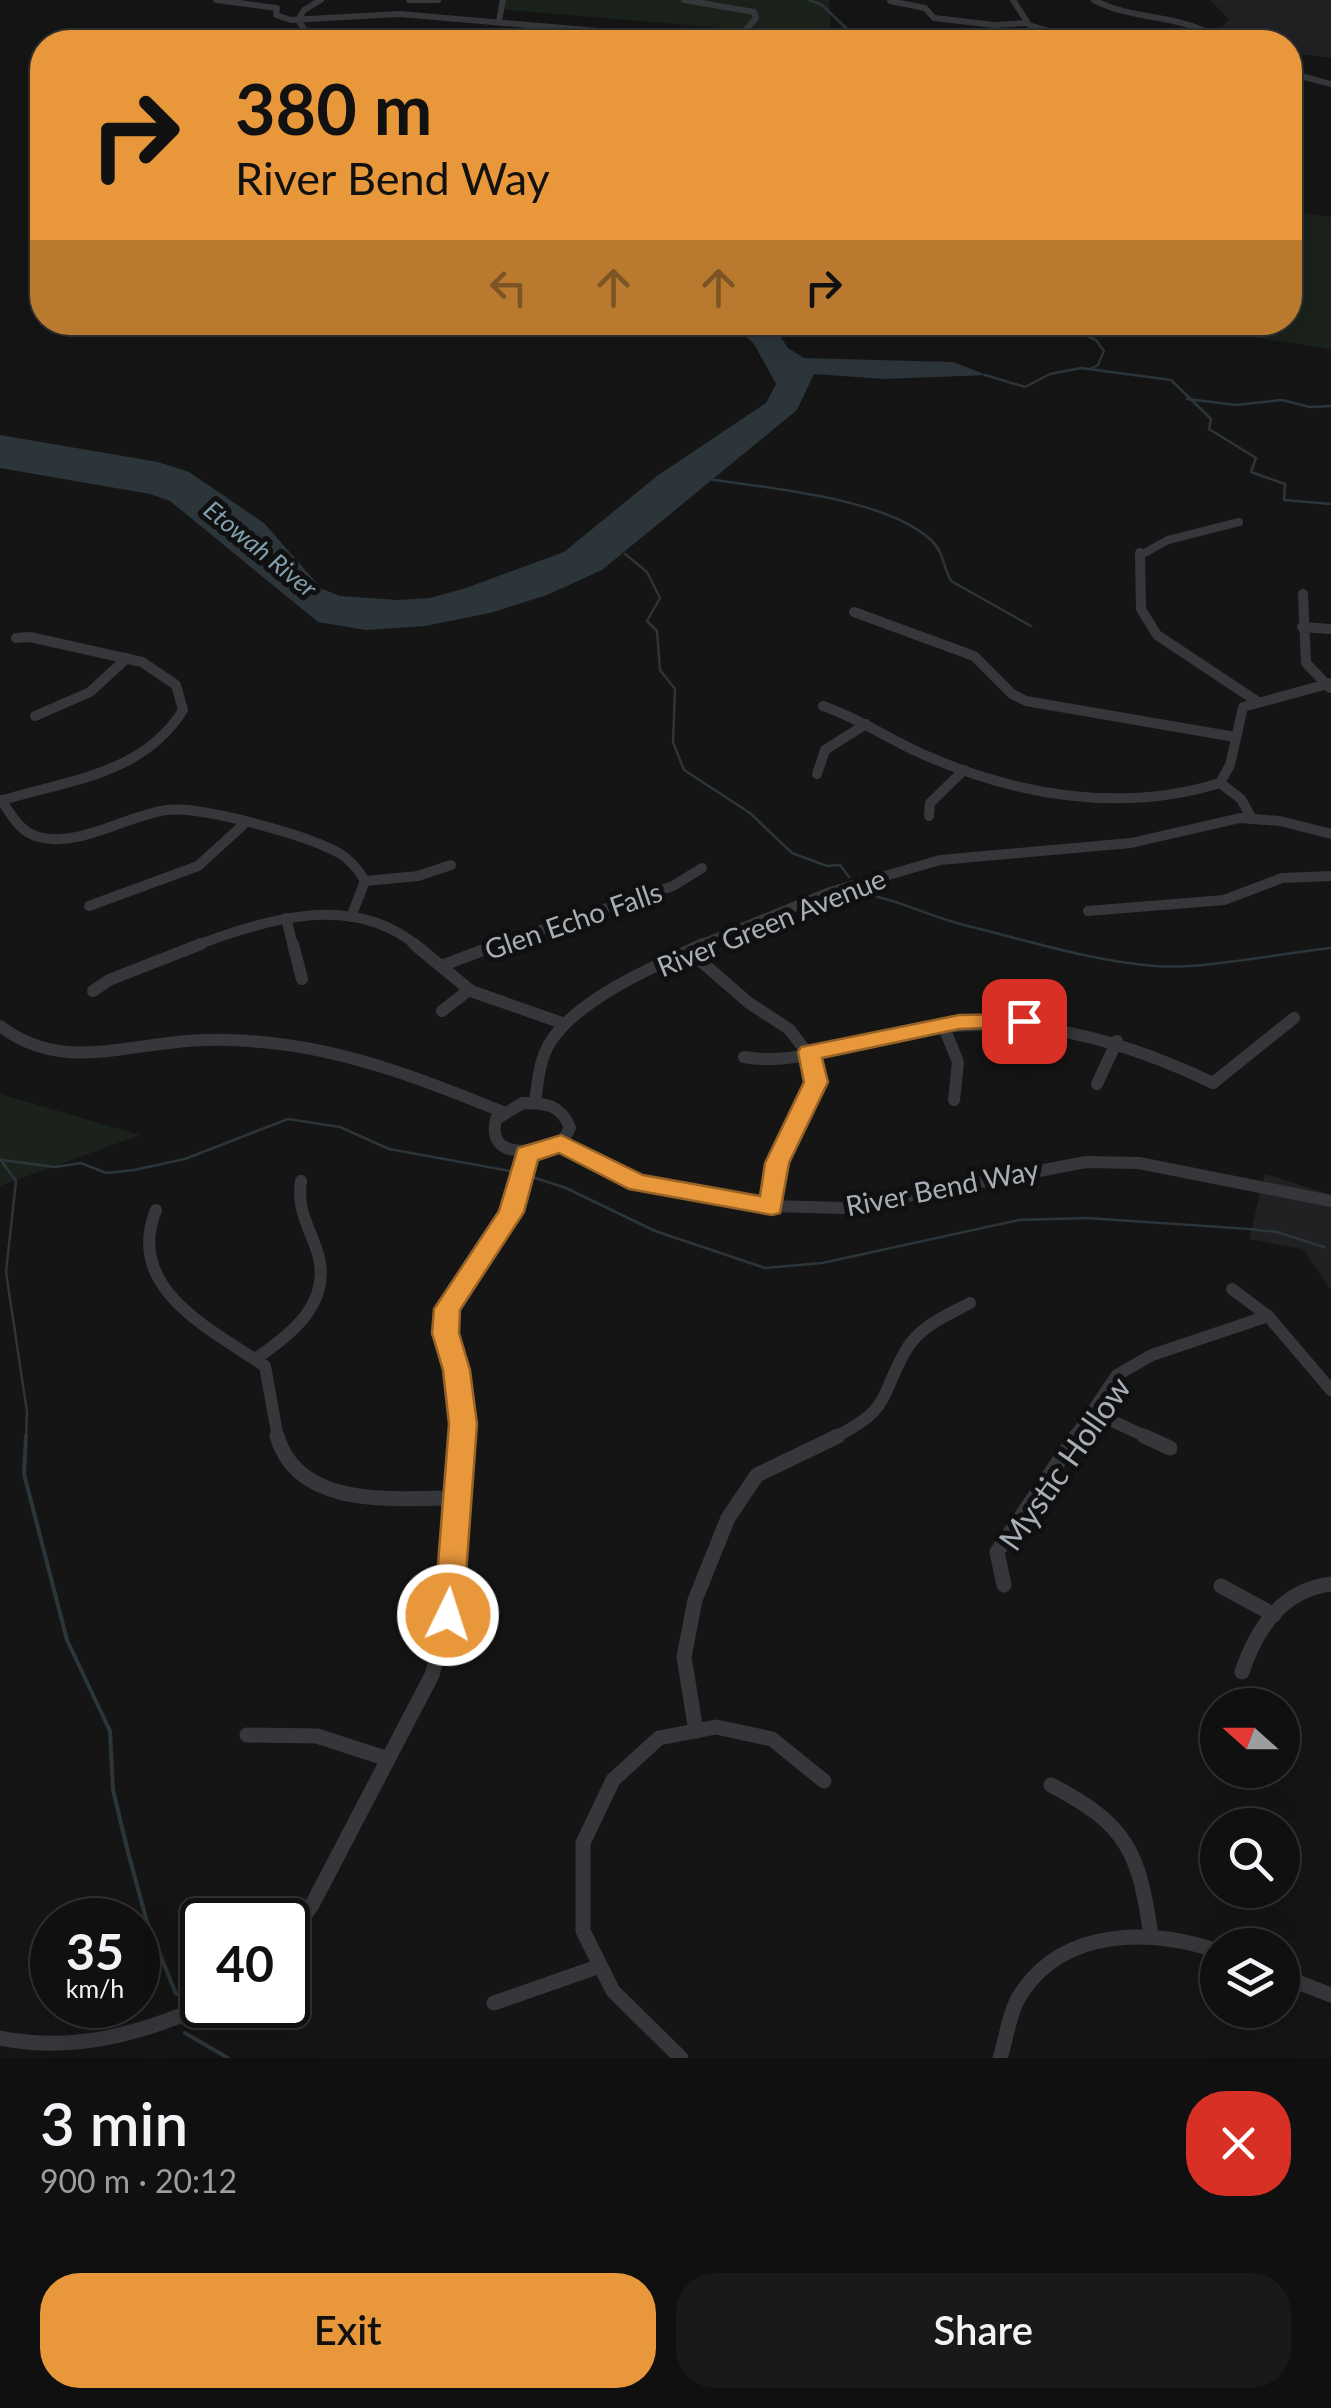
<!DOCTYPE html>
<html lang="en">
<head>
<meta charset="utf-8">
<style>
	:root { --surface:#101010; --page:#191919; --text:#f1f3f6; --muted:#9c9d9f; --line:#303030; --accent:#e8983b }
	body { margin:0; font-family:Lato,sans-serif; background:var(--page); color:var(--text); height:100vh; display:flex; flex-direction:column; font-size:38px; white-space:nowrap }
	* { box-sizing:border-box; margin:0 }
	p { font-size:32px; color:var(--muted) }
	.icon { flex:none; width:55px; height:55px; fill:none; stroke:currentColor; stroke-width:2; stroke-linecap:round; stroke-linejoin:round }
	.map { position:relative; height:2058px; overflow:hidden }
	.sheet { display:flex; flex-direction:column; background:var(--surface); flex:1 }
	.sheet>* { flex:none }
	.hud { position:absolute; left:30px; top:30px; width:1272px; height:305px; border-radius:40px; box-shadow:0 10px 40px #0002,0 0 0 2px var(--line); background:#e8983b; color:#111; overflow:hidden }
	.needle { width:65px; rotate:291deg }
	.buttons { position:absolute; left:1200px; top:1688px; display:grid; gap:20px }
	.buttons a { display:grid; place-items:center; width:100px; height:100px; border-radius:50%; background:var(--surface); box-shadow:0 10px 40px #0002,0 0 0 2px var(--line); font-size:50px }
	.speed { position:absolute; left:30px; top:1898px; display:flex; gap:20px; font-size:50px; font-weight:700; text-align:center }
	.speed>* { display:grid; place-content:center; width:130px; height:130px; border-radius:50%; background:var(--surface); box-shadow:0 10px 40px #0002,0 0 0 2px var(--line); line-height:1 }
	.speed small { font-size:25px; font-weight:400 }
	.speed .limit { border:5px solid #111; border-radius:15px; background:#fff; color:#111 }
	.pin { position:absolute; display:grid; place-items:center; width:85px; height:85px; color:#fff; margin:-42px; border-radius:20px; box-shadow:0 5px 15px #0006 }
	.me { position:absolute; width:110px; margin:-55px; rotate:4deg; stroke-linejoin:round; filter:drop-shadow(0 0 8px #0008) }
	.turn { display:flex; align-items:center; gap:35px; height:210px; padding:0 40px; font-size:45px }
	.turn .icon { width:130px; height:130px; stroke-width:2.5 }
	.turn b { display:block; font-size:70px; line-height:85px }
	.lanes { display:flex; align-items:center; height:95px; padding:0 40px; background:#0003; justify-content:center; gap:50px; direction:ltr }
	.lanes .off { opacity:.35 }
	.round { display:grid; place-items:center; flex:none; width:105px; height:105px; border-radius:40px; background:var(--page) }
	.overview { display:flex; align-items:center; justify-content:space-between; height:170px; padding:0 40px }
	h1 { font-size:60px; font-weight:600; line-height:75px }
	.action { display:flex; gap:20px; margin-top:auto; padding:20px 40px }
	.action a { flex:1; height:115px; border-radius:40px; background:var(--accent); color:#111; font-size:40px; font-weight:600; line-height:115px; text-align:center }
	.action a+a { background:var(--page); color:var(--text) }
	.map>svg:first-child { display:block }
</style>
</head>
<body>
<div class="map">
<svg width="1331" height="2058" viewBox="0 0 1331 2058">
	<rect width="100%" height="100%" fill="#151516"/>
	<g fill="#212123">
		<path d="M1210,0H1331V58L1290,53V42H1210L1229,19Z"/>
		<path d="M1265,1174L1331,1195V1290L1303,1249L1249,1239Z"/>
	</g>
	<g fill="#1b211b">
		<path d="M500,0H829L831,37L497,9Z"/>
		<path d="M1290,211L1331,217V349L1155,323L1290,322Z"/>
		<path d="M0,1094L140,1135L0,1186Z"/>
	</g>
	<path fill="#2c353a" d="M731,323H771L788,348L804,358L953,362L987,375L884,379L814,374L797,410L602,570L547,595L490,613L425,626L366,630L318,622L170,501L150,494L0,468V435L158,462L189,472L264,523L322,589L340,596L397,600L430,598L466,588L564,552L657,476L766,403L776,384L754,344Z"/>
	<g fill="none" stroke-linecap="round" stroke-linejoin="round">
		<g stroke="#2c353a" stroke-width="2.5">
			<path d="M809,0L822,5L847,29L956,40"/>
			<path d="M1056,322L1096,340L1104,351L1098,365L1090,369"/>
			<path d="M985,375L1025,387L1050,374L1081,368L1171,380L1211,419L1209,429L1256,458L1251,472L1285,484L1284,500L1331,504"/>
			<path d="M1187,399L1236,405L1282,400L1310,407L1331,406"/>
			<path d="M708,479C768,488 886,498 931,540C944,552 943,567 951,581L1031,626"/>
			<path d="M625,554L647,572L660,598L647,621L657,631L660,670L675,689L673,742L684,770L750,813L792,853L827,866L840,865L849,877"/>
			<path d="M858,893C899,899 929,917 968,926C1029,941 1091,961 1155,966C1200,970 1283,953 1331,948"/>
			<path d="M0,1159L16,1181L6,1272L27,1412L26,1438"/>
			<path d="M2,1160L55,1167L81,1163L106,1173L134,1170L185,1159L288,1119L340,1127L389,1149L516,1172"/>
			<path d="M529,1176L566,1188L655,1231L765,1268L822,1263L1019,1220L1087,1218L1249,1229L1277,1232L1324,1247"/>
		</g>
		<g stroke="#2c353a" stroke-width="4">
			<path d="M26,1436L24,1474L67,1640L110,1731L113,1790L128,1852L147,1922L176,1994"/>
			<path d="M185,2033L228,2058"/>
		</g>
		<g stroke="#36373b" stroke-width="6">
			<path d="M216,0L277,8L276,15L291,20L399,14L727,42"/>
			<path d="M321,0L304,10L298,20L310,37L325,42"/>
			<path d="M409,0H438"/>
			<path d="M684,0L754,12L756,18L735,42"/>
			<path d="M1013,0L1029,25L1085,42"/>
			<path d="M1094,0C1131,20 1174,14 1211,34L1209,42"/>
			<path d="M890,1L925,8L934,18L994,25L1025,23"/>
			<path d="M499,21L503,0"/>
			<path d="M1290,73L1331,84"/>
		</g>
		<path stroke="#36373b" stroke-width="8" d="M1139,556L1168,540L1239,522"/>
		<g stroke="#36373b" stroke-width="10">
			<path d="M1140,553L1141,609L1157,635L1258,702"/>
			<path d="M1303,594L1306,663L1330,688"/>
			<path d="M854,612L974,656L1012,694L1026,701L1235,737"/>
			<path d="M1302,627L1331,629"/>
			<path d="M823,706C858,718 887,738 920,753C1014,795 1120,814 1220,783"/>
			<path d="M35,716L90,692L127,658"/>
			<path d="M817,774L825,750L866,724"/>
			<path d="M1,800C11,814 20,833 39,837C80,848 127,815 167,810C202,806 307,835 339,853C351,860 358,869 365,881L351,917"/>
			<path d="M0,801C67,780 143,775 183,710L176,685L142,662L30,637L16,638"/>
			<path d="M929,816L930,803L964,770"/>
			<path d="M1251,817L1241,799L1220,783L1230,765L1243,707L1331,683"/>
			<path d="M365,881L418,876L451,865"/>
			<path d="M89,906L198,866L243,825"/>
			<path d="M1088,911L1224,900L1282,878L1331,876"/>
			<path d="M286,918L293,946"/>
			<path d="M195,946C265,919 353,892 417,946"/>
			<path d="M492,946L673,886L702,868"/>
			<path d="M698,946L830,892L940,860L1131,843L1240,818L1280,821L1331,834"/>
		</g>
		<g stroke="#36373b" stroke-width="12">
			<path d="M293,944L302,979"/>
			<path d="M414,944L471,991L565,1024"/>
			<path d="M689,951L749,1003L789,1029L815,1063L816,1082L777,1163L771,1206"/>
			<path d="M441,966L499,944"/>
			<path d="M93,991L109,980L201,944"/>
			<path d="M442,1011L469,990"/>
			<path d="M943,1025L958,1062L954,1100"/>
			<path d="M0,1026C54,1067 107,1050 169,1043C199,1039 230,1039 261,1042C345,1049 425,1080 503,1112"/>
			<path d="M744,1057C794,1066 838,1045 886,1035C1009,1011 1102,1030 1213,1083L1294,1018"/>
			<path d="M1097,1084L1117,1041"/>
			<path d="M535,1102C538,1082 539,1059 551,1041C579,998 657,965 703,944"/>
			<path d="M523,1103C547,1103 561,1105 570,1128L561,1144C537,1151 486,1162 496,1119Z"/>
			<path d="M561,1144L637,1183L771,1206L845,1208L1086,1162L1139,1163L1331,1201"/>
			<path d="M156,1210C124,1288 210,1329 265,1366L278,1438"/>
			<path d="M1232,1289L1268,1316L1331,1390"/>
			<path d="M255,1359C294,1333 335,1300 316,1248C307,1223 297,1208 301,1181"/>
			<path d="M1093,1412L1149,1438"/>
			<path d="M462,1438L457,1369L446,1333L447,1309L511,1212L527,1154"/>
			<path d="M833,1438C892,1409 878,1399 906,1350C920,1326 947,1315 970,1303"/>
			<path d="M1074,1438L1117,1375L1152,1355L1268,1316"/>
		</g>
		<g stroke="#36373b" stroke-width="15">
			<path d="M277,1436C298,1510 396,1498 457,1498"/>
			<path d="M1144,1436L1170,1448"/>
			<path d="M1004,1585L997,1552L1076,1436"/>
			<path d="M1221,1586L1274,1615"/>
			<path d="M1242,1672C1257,1628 1282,1590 1331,1584"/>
			<path d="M696,1731L684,1657L695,1600L728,1518L757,1475L838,1436"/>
			<path d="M247,1735L317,1736L388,1759"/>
			<path d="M1051,1785C1128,1825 1139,1852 1151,1936"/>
			<path d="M288,1939L312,1905L432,1675L449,1615L462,1436"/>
			<path d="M1282,1976L1331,1995"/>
			<path d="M494,2003L600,1966"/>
			<path d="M0,2038C74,2053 139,2034 207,2005"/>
			<path d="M681,2058L613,1991L583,1931V1843L613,1780L659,1738L716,1727L772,1739L824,1781"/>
			<path d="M1000,2058C1007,2037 1009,2011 1022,1992C1066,1927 1151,1929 1218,1951"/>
		</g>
	</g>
	<path fill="#e8983b" stroke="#976326" stroke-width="2.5" d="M1024,1014L1032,1016V1026L959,1029L822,1058L828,1082L789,1163L780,1213L772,1215L629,1189L559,1153L538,1160L524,1212L460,1310L459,1333L470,1370L477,1424L463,1615L459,1624L448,1627L438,1624L434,1615L449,1424L443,1370L432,1333L434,1309L499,1211L518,1148L561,1135L643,1175L760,1196L765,1163L804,1082L798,1052L801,1047L959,1015Z"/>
	<g text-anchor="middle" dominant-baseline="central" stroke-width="10" stroke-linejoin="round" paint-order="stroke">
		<g font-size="25" font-style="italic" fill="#809faf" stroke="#101011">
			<text transform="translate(261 548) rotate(39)">Etowah River</text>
		</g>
		<g font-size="28" fill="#a7aeb6" stroke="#101011">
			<text transform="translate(573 920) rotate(-19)">Glen Echo Falls</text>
			<text transform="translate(771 922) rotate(-22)">River Green Avenue</text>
			<text transform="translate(942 1187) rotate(-11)">River Bend Way</text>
		</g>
		<g font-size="32" fill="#a7aeb6" stroke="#101011">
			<text transform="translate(1064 1463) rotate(-55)">Mystic Hollow</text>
		</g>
	</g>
</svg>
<div class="buttons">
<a><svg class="needle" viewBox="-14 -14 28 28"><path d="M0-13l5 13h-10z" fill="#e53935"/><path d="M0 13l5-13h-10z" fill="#9c9d9f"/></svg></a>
<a><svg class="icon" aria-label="search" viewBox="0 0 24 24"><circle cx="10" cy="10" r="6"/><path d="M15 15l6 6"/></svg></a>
<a><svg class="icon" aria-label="layers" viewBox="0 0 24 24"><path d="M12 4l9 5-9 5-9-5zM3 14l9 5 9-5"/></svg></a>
</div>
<div class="speed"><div>35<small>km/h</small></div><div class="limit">40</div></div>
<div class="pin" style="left:1024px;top:1021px;background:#d93025"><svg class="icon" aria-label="arrive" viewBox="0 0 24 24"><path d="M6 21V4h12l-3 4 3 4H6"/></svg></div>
<svg class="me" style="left:448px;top:1615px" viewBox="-20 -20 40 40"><circle r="17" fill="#e8983b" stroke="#fff" stroke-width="3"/><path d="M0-11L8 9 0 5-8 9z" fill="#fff"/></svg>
<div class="hud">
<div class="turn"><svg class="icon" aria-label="right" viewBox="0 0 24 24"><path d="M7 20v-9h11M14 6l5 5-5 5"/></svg><div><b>380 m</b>River Bend Way</div></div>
<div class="lanes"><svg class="icon off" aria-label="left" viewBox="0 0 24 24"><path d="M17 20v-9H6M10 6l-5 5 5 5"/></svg><svg class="icon off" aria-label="ahead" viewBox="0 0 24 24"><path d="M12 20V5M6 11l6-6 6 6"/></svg><svg class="icon off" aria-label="ahead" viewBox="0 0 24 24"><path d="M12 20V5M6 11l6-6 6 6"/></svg><svg class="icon" aria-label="right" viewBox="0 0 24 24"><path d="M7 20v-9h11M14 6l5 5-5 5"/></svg></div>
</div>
</div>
<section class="sheet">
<div class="overview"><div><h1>3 min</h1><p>900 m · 20:12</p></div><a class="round" style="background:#d93025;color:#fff"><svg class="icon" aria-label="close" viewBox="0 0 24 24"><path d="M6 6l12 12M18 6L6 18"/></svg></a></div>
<div class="action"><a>Exit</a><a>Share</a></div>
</section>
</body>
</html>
